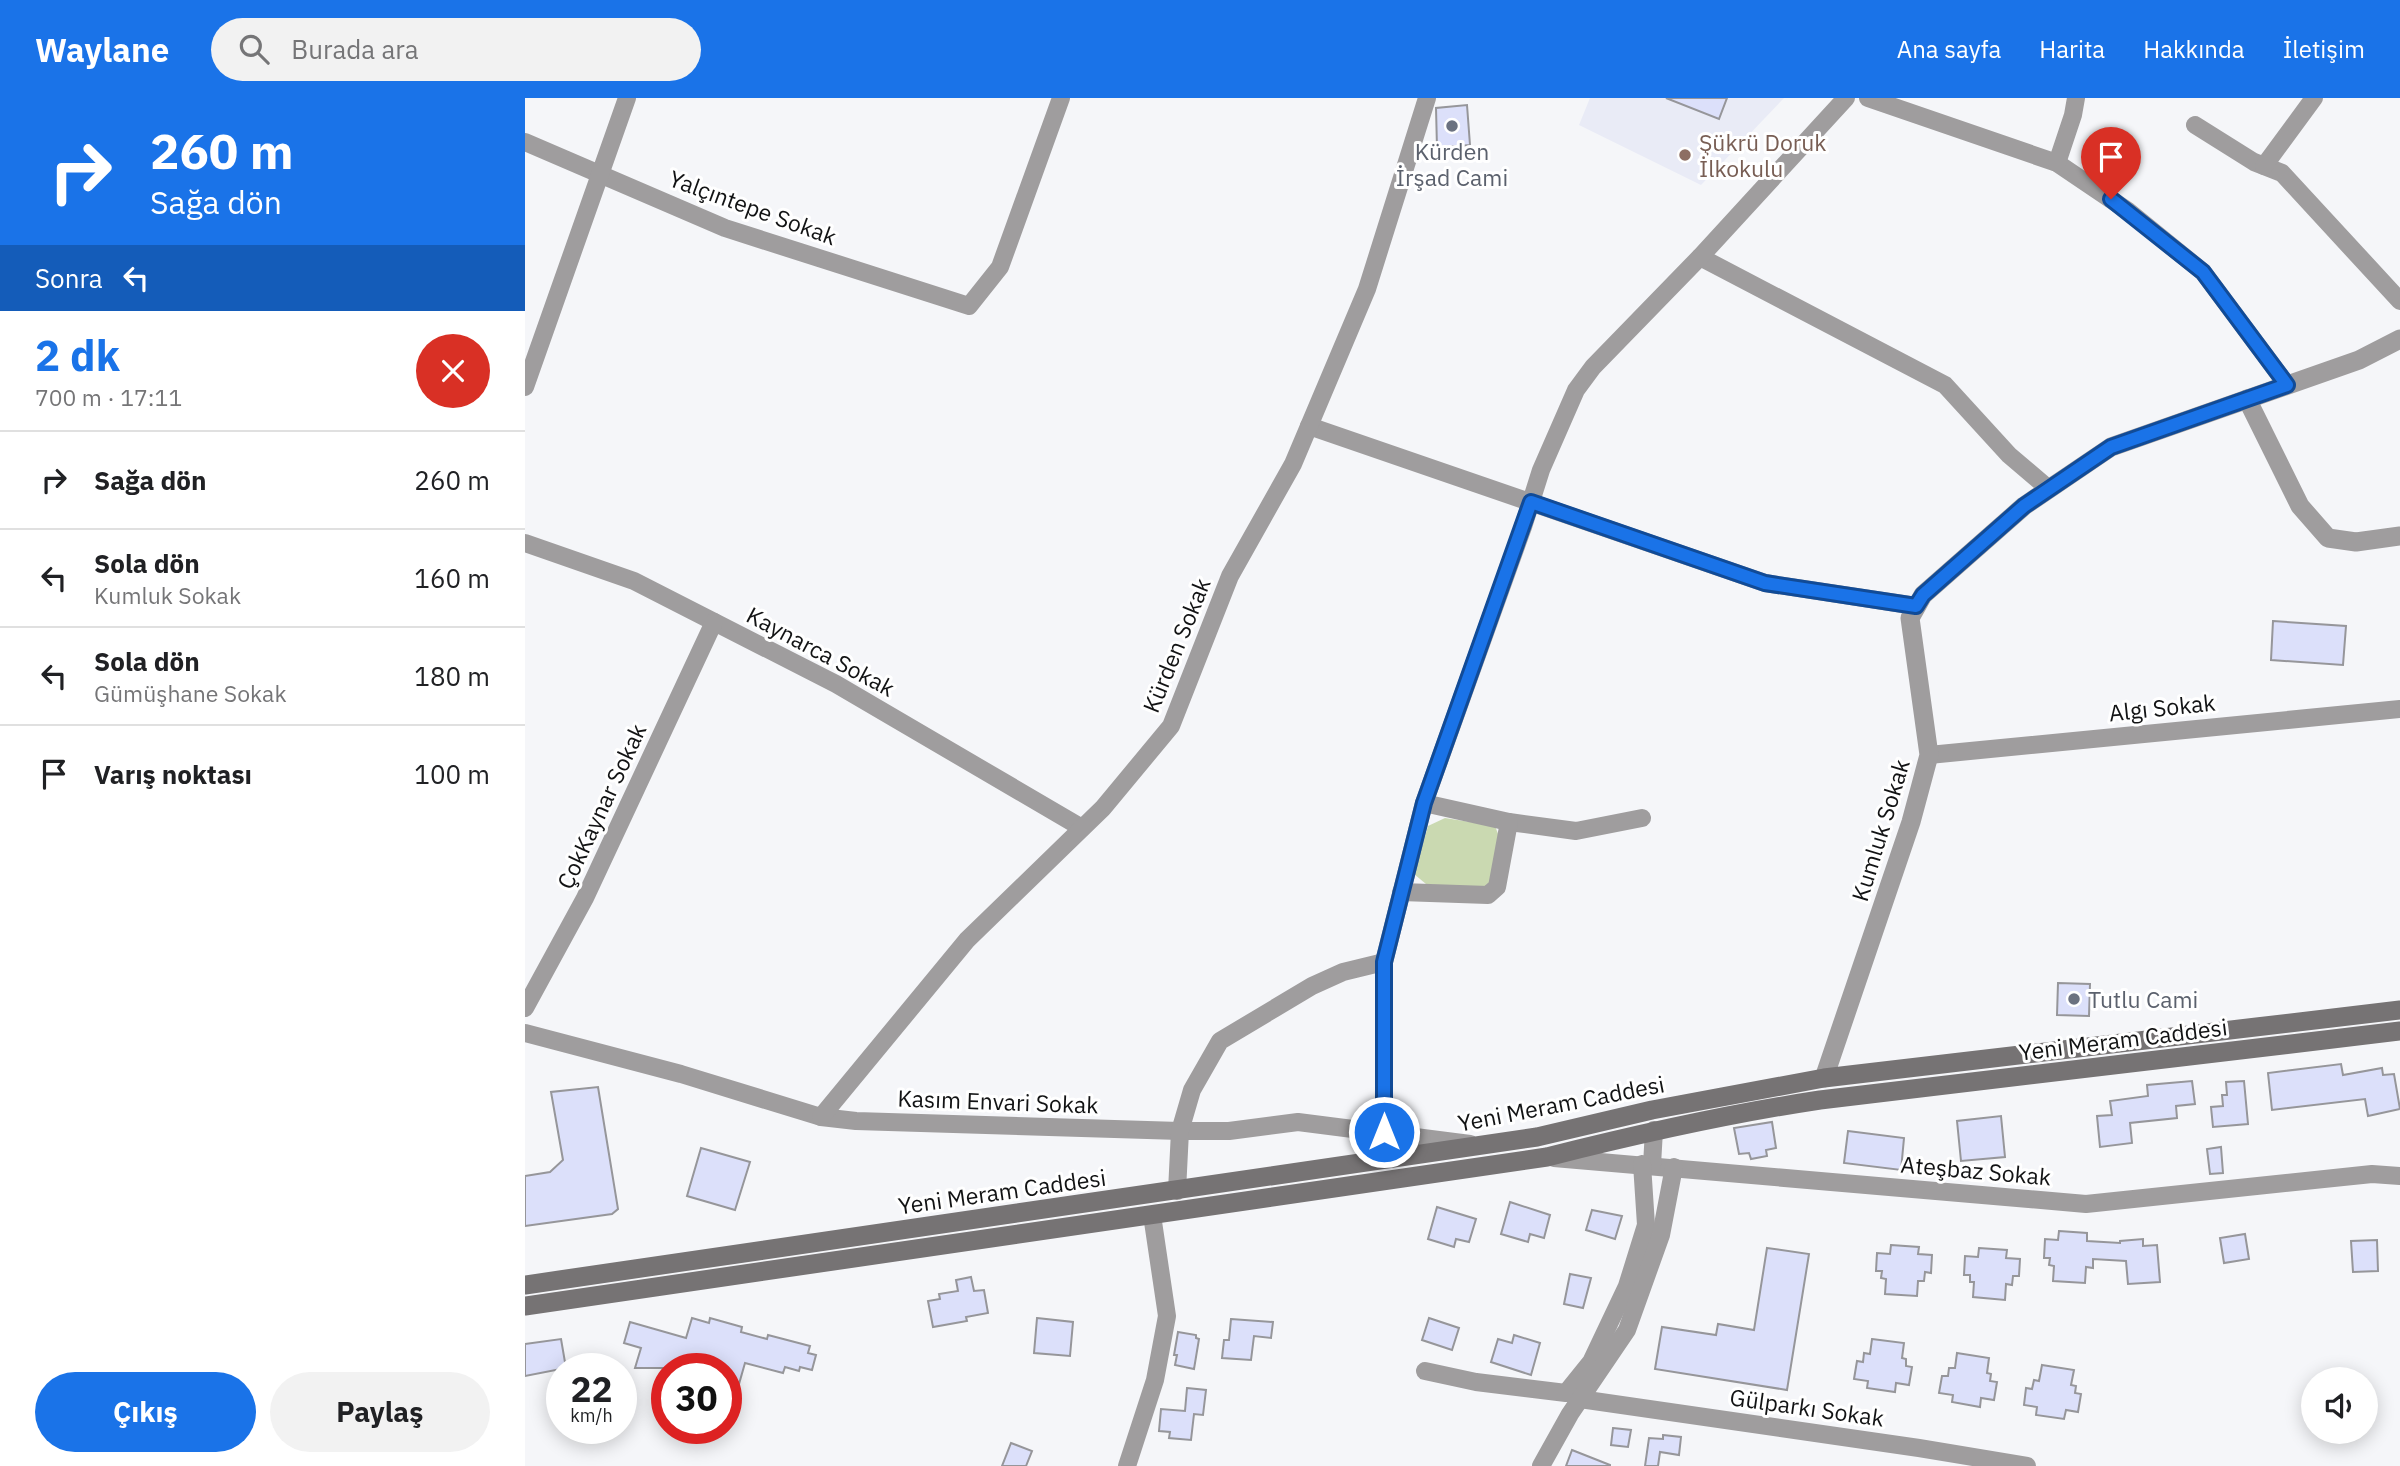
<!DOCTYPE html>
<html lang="tr">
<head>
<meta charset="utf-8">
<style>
	:root { --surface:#fff; --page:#f2f2f2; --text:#202124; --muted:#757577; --line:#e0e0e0; --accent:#1a73e8 }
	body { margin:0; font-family:"IBM Plex Sans",sans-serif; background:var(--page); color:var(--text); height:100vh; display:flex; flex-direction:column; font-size:26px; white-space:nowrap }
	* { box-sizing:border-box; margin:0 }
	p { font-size:23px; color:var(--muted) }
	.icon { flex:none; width:38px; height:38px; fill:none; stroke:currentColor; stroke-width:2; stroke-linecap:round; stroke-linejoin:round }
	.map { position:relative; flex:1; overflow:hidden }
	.sheet { display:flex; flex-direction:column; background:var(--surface); width:525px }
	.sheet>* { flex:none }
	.guide { background:#1a73e8; color:#fff; overflow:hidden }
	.controls { position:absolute; left:1776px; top:1269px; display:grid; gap:14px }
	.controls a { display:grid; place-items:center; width:77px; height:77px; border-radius:50%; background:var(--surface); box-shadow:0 4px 18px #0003; font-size:35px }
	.speed { position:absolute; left:21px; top:1255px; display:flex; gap:14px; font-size:35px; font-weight:700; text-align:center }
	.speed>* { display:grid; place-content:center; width:91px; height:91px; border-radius:50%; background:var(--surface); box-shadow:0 4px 18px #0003; line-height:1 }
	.speed small { font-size:18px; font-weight:400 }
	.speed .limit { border:10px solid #d22; background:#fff; color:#111 }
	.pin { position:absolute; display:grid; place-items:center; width:60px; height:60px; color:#fff; margin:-72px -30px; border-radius:50% 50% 50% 0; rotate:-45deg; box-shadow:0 0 7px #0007 }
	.pin .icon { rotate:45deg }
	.me { position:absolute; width:77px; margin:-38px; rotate:0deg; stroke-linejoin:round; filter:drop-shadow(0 0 5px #0008) }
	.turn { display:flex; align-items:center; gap:24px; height:147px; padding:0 35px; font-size:32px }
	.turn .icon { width:91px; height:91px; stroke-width:2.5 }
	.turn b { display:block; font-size:49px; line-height:60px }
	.then { display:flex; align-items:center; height:66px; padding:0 35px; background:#0003; gap:14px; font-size:26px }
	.round { display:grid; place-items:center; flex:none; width:74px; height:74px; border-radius:37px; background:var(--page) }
	.head { display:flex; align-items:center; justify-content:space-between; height:119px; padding:0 35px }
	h1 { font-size:42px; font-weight:700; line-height:52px; color:var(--accent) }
	.action { display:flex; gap:14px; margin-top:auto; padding:14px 35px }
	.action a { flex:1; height:80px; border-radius:42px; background:var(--accent); color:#fff; font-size:28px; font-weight:700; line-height:80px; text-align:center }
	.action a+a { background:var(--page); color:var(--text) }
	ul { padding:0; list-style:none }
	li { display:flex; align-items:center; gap:21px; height:98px; padding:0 35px; border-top:2px solid var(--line) }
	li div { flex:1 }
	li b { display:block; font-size:26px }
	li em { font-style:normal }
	header { display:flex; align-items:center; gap:42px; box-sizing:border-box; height:98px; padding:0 35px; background:var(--accent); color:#fff }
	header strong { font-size:33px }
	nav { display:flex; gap:38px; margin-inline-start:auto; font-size:24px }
	.search { width:490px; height:63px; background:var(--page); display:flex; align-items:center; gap:18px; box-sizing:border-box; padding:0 24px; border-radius:38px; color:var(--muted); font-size:26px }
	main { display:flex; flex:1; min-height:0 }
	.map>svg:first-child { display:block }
</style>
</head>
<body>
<header>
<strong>Waylane</strong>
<div class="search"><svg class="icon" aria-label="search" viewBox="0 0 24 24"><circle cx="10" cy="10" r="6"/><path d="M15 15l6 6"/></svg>Burada ara</div>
<nav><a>Ana sayfa</a><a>Harita</a><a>Hakkında</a><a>İletişim</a></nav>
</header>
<main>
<section class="sheet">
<div class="guide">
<div class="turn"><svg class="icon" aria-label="right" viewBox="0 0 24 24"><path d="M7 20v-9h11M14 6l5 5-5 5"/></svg><div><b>260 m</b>Sağa dön</div></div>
<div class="then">Sonra<svg class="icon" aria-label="left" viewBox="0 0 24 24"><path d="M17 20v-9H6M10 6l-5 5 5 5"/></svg></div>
</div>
<div class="head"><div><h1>2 dk</h1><p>700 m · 17:11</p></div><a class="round" style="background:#d93025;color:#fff"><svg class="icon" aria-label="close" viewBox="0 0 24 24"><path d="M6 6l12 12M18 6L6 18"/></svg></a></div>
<ul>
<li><svg class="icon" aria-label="right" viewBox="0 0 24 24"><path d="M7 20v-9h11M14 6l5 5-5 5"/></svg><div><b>Sağa dön</b></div><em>260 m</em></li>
<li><svg class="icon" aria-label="left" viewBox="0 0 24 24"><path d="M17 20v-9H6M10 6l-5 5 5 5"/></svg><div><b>Sola dön</b><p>Kumluk Sokak</p></div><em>160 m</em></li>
<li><svg class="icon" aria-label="left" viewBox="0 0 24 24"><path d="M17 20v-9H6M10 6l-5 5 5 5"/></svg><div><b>Sola dön</b><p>Gümüşhane Sokak</p></div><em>180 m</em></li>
<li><svg class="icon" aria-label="arrive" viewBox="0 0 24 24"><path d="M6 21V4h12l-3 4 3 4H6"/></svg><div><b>Varış noktası</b></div><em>100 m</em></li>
</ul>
<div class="action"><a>Çıkış</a><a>Paylaş</a></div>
</section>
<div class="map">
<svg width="1875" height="1368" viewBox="0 0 1875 1368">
	<rect width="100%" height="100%" fill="#f5f6f9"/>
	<path fill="#e9ebf6" d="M1065,0H1259L1176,87L1054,27Z"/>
	<path fill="#cad9b1" d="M920,720L970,728L975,741L966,783L956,792L901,786L889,776L903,728Z"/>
	<g fill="#dce0fa" stroke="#96969a" stroke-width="2">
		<path d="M1141,0H1202L1194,21Z"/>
		<path d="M942,7L945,47L912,50L911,10Z"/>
		<path d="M1748,523L1821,528L1818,567L1746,562Z"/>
		<path d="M1533,885L1565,886L1564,918L1532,917Z"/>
		<path d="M1816,966L1818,977L1857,970L1858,977L1869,976L1875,1011L1843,1018L1840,1001L1747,1012L1743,975Z"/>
		<path d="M1667,983L1670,1006L1651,1008L1652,1020L1605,1025L1607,1045L1575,1049L1572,1018L1587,1017L1585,1003L1623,998L1622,987Z"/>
		<path d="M1719,983L1723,1026L1688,1029L1686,1009L1698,1008L1697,997H1702L1701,984Z"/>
		<path d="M73,989L93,1111L87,1116L0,1128V1078L25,1074L38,1062L26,994Z"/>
		<path d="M1476,1018L1480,1059L1436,1063L1432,1023Z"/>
		<path d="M1247,1024L1251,1050L1241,1052L1242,1058L1226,1061L1224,1055L1214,1056L1209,1030Z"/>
		<path d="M1323,1033L1379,1040L1376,1072L1319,1065Z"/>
		<path d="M1696,1049L1698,1075L1685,1076L1682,1051Z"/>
		<path d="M176,1050L225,1064L210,1112L162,1098Z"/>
		<path d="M985,1104L1025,1117L1019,1140L1005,1136L1003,1144L976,1136Z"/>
		<path d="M912,1109L951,1121L944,1144L931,1141L929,1149L903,1141Z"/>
		<path d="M1067,1112L1097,1118L1090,1141L1061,1132Z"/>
		<path d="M1534,1133L1562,1135V1143L1595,1145V1143L1618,1141V1148L1632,1147L1635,1184L1603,1186L1601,1163L1568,1161V1170L1561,1169L1560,1185L1528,1183L1529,1168L1524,1167L1525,1160H1519L1520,1141L1533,1142Z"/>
		<path d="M1720,1136L1724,1161L1699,1165L1695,1140Z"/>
		<path d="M1852,1142L1853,1173L1828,1174L1826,1143Z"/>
		<path d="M1366,1147L1394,1149L1393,1156L1407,1157L1406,1175L1400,1174L1399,1183H1393L1392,1198L1360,1196L1361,1181L1356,1180L1357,1173H1351L1352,1155L1365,1156Z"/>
		<path d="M1242,1150L1284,1156L1262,1292L1130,1271L1137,1229L1191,1237L1193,1226L1229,1232Z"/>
		<path d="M1454,1150L1482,1152L1481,1160L1495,1161L1494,1178H1488L1487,1187L1481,1186L1480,1202L1448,1199L1449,1184H1445V1177H1439L1440,1158L1453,1159Z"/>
		<path d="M1045,1176L1066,1180L1058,1210L1039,1206Z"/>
		<path d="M446,1179L449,1193L459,1192L463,1215L441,1219L442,1223L408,1229L403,1203L415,1201L414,1196L433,1193L431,1182Z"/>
		<path d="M167,1220L184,1225L185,1220L217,1229L216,1234L242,1241L243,1237L285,1248L283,1255L291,1257L287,1272L275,1269L274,1273L260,1269L258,1275L220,1265L212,1293L201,1290V1270H110L116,1250L99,1245L105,1224L161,1240Z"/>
		<path d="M512,1220L548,1224L545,1258L509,1255Z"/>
		<path d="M904,1220L934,1230L927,1252L897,1242Z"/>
		<path d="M706,1221L748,1224L746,1240L729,1238L726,1262L697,1260L699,1242H704Z"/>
		<path d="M653,1234L671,1237V1240L674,1241L669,1271L650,1267L652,1257H649Z"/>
		<path d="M989,1237L1015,1245L1006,1277L966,1264L973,1241L987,1245Z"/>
		<path d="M36,1241L41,1270L0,1278V1246Z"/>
		<path d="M1347,1241L1379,1245L1377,1260L1381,1261V1268L1387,1269L1384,1287L1371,1285L1370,1294L1342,1290L1343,1283L1329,1281L1332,1263L1338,1264L1339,1255L1345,1256Z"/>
		<path d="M1432,1255L1464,1260L1462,1275L1466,1276L1465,1283L1472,1284L1469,1302L1456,1300L1455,1309L1427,1304L1428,1297L1414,1295L1417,1278H1423L1424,1270H1430Z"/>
		<path d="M1517,1267L1549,1272L1546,1287L1551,1288L1550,1295L1556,1296L1553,1314L1541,1312L1539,1321L1511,1317L1512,1309L1499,1307L1501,1290L1507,1291L1509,1282L1514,1283Z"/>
		<path d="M662,1290L681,1292L678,1317L669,1316L666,1342L644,1340L645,1334L634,1333L636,1311L660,1313Z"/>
		<path d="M1088,1330L1106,1332L1103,1349L1086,1347Z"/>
		<path d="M1138,1337L1156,1339L1154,1357L1135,1354L1133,1368H1120L1124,1340L1138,1341Z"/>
		<path d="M486,1345L507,1353L501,1368H477Z"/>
		<path d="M1047,1352L1085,1367V1368H1041Z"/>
	</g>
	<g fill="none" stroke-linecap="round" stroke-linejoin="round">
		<g stroke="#9f9d9e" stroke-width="18">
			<path d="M1343,0L1532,65L1603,113L1678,174L1762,287"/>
			<path d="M1670,27L1729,64L1757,75L1875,203"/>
			<path d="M0,44L200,130L444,208L475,169L536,0"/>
			<path d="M1532,65L1548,17L1551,0"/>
			<path d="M1739,68L1789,0"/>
			<path d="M1175,159L1420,287L1484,357L1524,391"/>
			<path d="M0,289L102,0"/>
			<path d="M784,328L1240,485L1391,508"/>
			<path d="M0,445L109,483L311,586L557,730"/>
			<path d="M1404,657L1875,611"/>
			<path d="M899,705L984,724L1051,733L1117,720"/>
			<path d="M876,794L963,797L972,789L984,724"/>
			<path d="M0,910L60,800L189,524"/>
			<path d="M0,935L156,976L296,1019L331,1023L655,1033H704L773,1024L945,1046"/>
			<path d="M296,1019L442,842L578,710L646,628L705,478L768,366L842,191L902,0"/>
			<path d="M859,1034V864L899,705L998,429L1016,372L1051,292L1068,269L1175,159L1321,0"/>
			<path d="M1029,1060L1561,1106L1847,1076L1875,1078"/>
			<path d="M1127,1067L1129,1032"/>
			<path d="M652,1093L655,1033L667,992L695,943L787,888L818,874L859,864"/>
			<path d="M900,1273L951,1284L1041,1295L1066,1264L1102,1188L1121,1127L1117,1066"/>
			<path d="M1055,1301L1394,1350L1502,1368"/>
			<path d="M602,1368L630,1282L642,1218L627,1117"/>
			<path d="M1016,1368L1045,1316L1102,1232L1136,1137L1149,1069"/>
		</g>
		<g stroke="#9f9d9e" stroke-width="19">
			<path d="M1722,301L1775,408L1803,440L1831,444L1875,438"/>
			<path d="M1299,980L1386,724L1404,657L1385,520L1398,497L1499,408L1586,349L1834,262L1875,241"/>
		</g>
		<g stroke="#767374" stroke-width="19">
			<path d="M0,1187L1012,1039L1127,1012L1299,980L1875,912"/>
			<path d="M0,1208L1022,1059C1113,1036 1202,1016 1295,1002L1875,933"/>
		</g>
	</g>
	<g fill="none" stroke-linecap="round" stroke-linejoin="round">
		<g stroke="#114b97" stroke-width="18">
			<path id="route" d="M859,1034V864L899,705L1006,404L1240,485L1391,508L1398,497L1499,408L1586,349L1762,287L1678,174L1586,101"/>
		</g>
		<use href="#route" stroke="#1a73e8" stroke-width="12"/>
	</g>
	<g fill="#6b7280" stroke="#fff" stroke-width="2.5">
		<circle cx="927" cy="28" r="7"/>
		<circle cx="1549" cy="901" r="7"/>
	</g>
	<circle fill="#8d6e63" stroke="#fff" stroke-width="2.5" cx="1160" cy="57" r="7"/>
	<g text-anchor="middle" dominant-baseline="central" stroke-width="6" stroke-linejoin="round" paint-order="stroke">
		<g font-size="23" fill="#785e54" stroke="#fff" text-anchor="start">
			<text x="1174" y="44">Şükrü Doruk<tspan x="1174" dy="26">İlkokulu</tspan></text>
		</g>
		<g font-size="23" fill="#5b616d" stroke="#fff">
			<text x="927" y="53">Kürden<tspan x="927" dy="26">İrşad Cami</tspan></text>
			<text x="1563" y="901" text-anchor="start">Tutlu Cami</text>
		</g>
		<g font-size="23" fill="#121314" stroke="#fff">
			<text transform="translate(228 109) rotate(20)">Yalçıntepe Sokak</text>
			<text transform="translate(651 547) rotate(-68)">Kürden Sokak</text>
			<text transform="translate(296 553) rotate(28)">Kaynarca Sokak</text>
			<text transform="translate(1637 609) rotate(-6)">Algı Sokak</text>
			<text transform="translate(76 708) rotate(-65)">ÇokKaynar Sokak</text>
			<text transform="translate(1355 732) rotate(-73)">Kumluk Sokak</text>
			<text transform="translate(1598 941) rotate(-7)">Yeni Meram Caddesi</text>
			<text transform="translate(473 1003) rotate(2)">Kasım Envari Sokak</text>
			<text transform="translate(1036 1005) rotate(-11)">Yeni Meram Caddesi</text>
			<text transform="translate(1451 1072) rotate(5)">Ateşbaz Sokak</text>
			<text transform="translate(477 1093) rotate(-8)">Yeni Meram Caddesi</text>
			<text transform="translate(1282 1309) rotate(8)">Gülparkı Sokak</text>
		</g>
	</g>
</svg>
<div class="controls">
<a><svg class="icon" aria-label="sound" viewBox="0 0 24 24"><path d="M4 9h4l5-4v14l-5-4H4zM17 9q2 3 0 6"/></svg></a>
</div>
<div class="speed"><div>22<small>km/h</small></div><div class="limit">30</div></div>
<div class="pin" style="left:1586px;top:101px;background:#d93025"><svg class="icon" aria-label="arrive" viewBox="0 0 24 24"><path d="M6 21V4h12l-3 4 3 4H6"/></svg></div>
<svg class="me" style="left:859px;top:1034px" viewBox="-20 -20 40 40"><circle r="17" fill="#1a73e8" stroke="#fff" stroke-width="3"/><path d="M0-11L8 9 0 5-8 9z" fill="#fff"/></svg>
</div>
</main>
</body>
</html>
